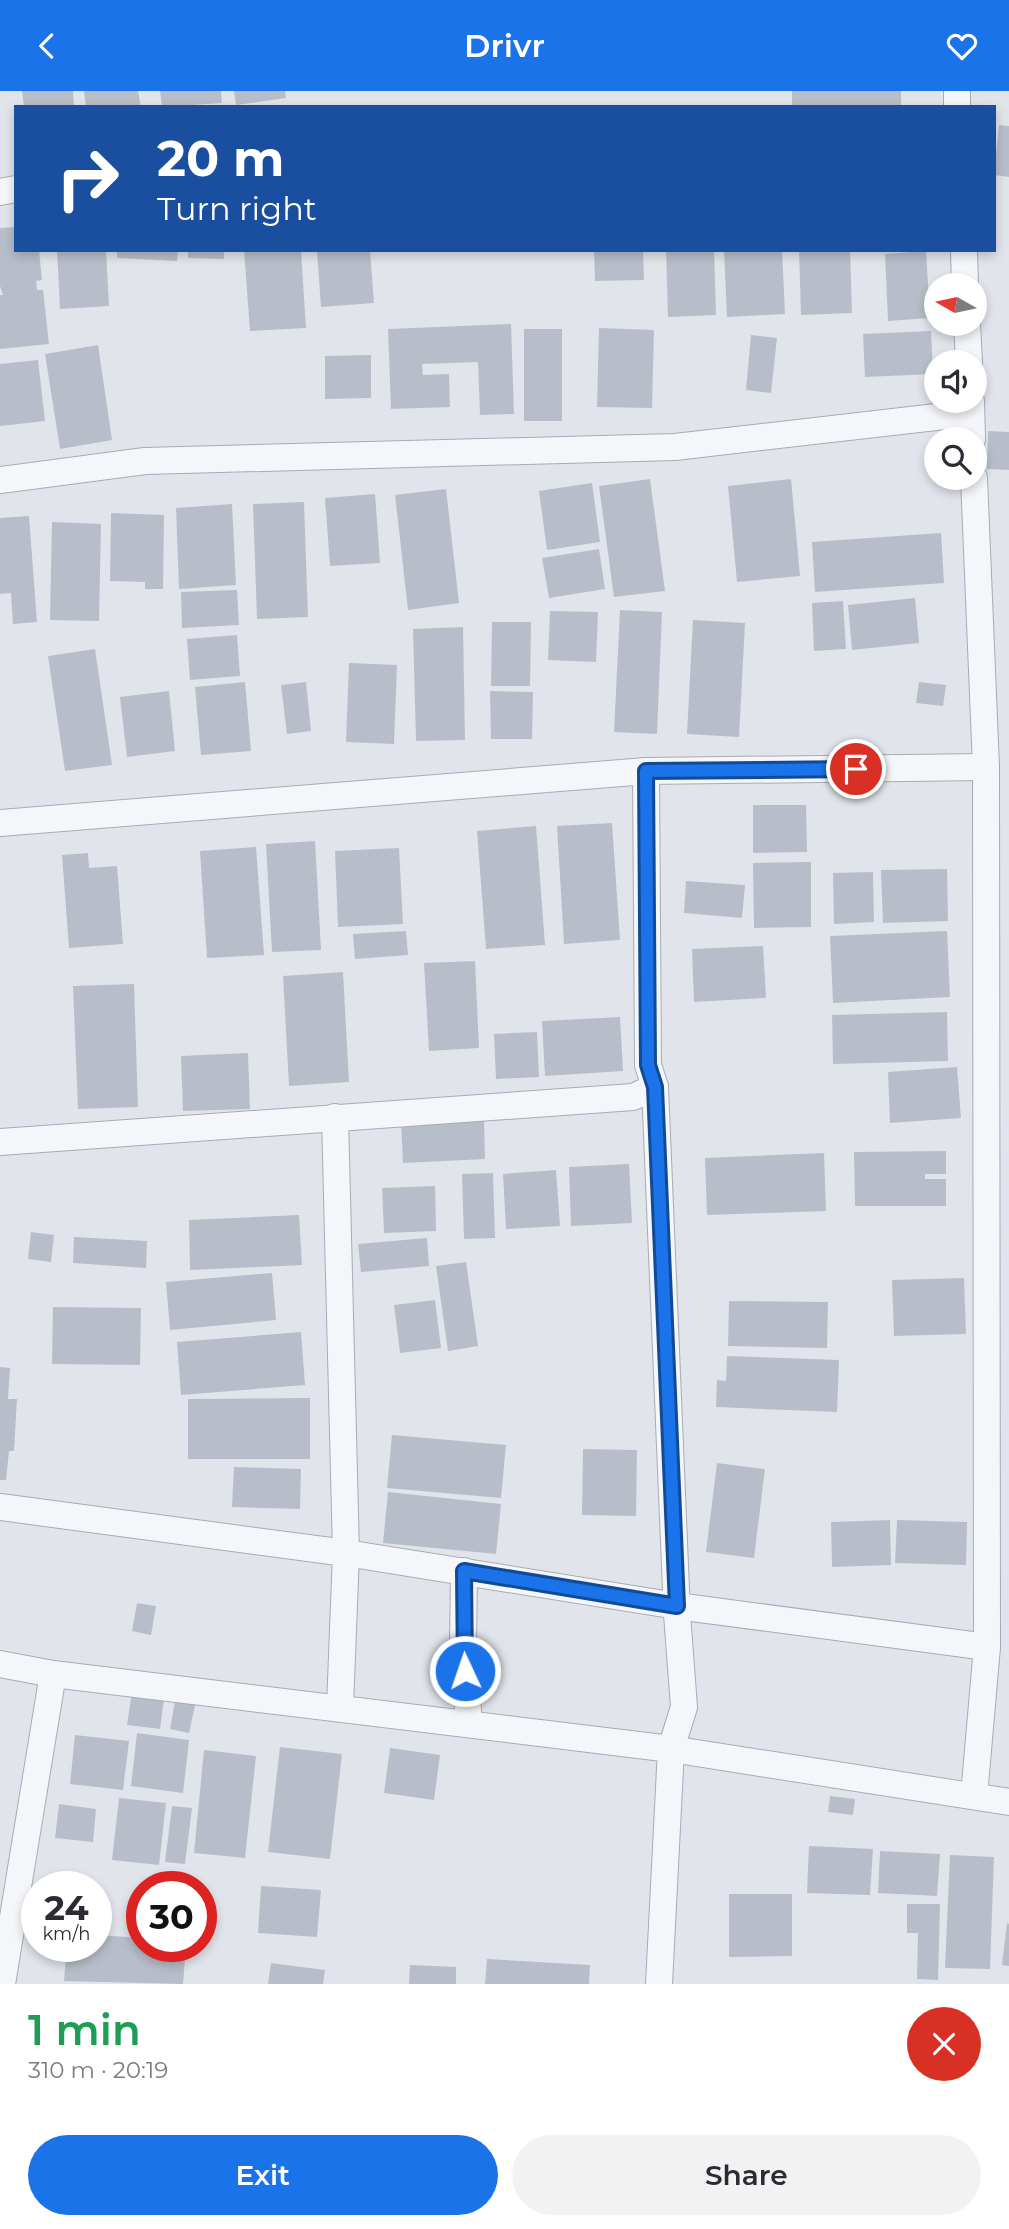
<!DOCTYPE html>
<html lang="en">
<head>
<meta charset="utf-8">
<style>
	:root { --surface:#fff; --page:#f2f2f3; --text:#2b2b33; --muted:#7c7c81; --accent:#1a73e8 }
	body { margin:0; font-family:Montserrat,sans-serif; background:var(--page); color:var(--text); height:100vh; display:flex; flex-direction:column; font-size:26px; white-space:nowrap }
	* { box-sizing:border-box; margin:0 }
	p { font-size:23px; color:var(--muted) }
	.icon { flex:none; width:38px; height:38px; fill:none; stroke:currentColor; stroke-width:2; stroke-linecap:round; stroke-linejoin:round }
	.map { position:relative; height:1893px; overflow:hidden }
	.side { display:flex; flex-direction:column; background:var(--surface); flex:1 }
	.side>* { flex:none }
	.guide { position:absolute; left:14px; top:14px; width:982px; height:147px; border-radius:0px; box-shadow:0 4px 10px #0003; background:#1a4fa0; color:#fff; overflow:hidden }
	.needle { width:46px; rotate:279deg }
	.fabs { position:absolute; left:924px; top:182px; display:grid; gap:14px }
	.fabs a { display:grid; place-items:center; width:63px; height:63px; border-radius:50%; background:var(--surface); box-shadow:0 4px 10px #0003; font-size:35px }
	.speed { position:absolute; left:21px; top:1780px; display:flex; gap:14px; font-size:35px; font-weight:700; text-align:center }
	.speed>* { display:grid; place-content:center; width:91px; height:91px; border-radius:50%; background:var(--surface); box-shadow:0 4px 10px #0003; line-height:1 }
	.speed small { font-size:18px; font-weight:400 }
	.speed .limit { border:10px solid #d22; background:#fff; color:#111 }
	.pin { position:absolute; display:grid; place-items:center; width:60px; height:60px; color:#fff; margin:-30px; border:4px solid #fff; border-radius:50%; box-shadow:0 2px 7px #0007 }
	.me { position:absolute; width:77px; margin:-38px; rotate:357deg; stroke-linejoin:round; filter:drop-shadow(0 0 5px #0008) }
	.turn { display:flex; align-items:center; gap:24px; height:147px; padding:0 28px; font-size:32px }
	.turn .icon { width:91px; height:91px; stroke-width:2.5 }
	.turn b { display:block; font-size:49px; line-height:60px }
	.round { display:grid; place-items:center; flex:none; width:74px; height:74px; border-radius:37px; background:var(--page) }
	.overview { display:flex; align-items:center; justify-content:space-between; height:119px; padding:0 28px }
	h1 { font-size:42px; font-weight:600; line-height:52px; color:#1e9e55 }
	.button { display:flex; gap:14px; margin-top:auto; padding:14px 28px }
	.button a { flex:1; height:80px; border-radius:42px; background:var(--accent); color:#fff; font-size:28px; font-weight:600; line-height:80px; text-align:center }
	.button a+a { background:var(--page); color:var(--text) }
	header { display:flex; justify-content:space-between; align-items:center; height:91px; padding:0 28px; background:var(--accent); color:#fff; font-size:32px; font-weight:600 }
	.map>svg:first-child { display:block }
</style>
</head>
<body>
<header><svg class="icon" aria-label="back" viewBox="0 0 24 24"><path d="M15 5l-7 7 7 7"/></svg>Drivr<svg class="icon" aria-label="heart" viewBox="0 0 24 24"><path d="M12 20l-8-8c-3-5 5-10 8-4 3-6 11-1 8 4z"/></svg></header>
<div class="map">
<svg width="1009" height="1893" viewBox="0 0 1009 1893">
	<rect width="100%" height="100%" fill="#e1e5eb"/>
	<g fill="#b8bec9">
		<path d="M22,0H73L74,16H24Z"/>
		<path d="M84,0H138L141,16H86Z"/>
		<path d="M160,0H221L222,12L162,16Z"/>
		<path d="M234,0H285L286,7L236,14Z"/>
		<rect x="792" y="0" width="109" height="16"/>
		<path d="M999,34L1009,35V86L994,84Z"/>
		<path d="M16,136V159H39L42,189L36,190L37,199H43L49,253L0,258V204H3L0,195V137Z"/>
		<path d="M57,159H106L109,215L60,218Z"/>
		<path d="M117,159H178L177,170L117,167Z"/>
		<path d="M188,159H224V168L188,167Z"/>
		<path d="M244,159H301L306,237L250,240Z"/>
		<path d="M317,159H370L374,212L321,216Z"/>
		<path d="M594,159H643L644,189L595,190Z"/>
		<path d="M666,159H714L716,224L668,226Z"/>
		<path d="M724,159H782L785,223L727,226Z"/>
		<path d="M799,159H850L852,222L801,224Z"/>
		<path d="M926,160L930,227L888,230L885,163Z"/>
		<path d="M511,233L514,323L480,324L478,271L422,273L423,284L449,283L450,316L391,318L388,238Z"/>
		<path d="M599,237L654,239L652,317L597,316Z"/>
		<rect x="524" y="238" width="38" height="92"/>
		<path d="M931,240L933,283L865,286L863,243Z"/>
		<path d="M751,244L777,247L771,302L746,299Z"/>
		<path d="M98,254L112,349L60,358L45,263Z"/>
		<path d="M371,264V307L325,308V265Z"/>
		<path d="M38,269L45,330L0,335V273Z"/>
		<path d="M988,340L1009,341V379L987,378Z"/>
		<path d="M650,388L665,500L614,506L599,395Z"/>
		<path d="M791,388L800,485L737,491L728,395Z"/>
		<path d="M592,392L600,451L547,459L539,400Z"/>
		<path d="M446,398L459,512L408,519L395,404Z"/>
		<path d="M375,403L380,472L330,475L325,407Z"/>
		<path d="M304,411L308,526L257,528L253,413Z"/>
		<path d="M232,413L236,494L179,498L176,417Z"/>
		<path d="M111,422L164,424L163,498H145V491L110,490Z"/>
		<path d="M29,425L37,531L13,533L11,502L0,503V427Z"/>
		<path d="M52,431L101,433L99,530L50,529Z"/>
		<path d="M941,442L944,492L815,501L812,451Z"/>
		<path d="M599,458L605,498L549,507L542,467Z"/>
		<path d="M237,499L239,534L182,537L181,501Z"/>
		<path d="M915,507L919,552L852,559L848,514Z"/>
		<path d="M843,510L846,558L814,560L812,512Z"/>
		<path d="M620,519L662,521L657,643L614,641Z"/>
		<path d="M550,520L598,521L596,571L548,569Z"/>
		<path d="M693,529L745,532L739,646L687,643Z"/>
		<path d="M492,531H531L530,595H491Z"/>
		<path d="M463,536L465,649L416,650L413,538Z"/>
		<path d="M237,544L240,585L190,589L187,548Z"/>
		<path d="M95,558L112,674L65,680L48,565Z"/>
		<path d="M349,572L397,574L394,653L346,651Z"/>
		<path d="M245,591L251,660L201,664L195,596Z"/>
		<path d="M306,591L311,640L287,643L281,594Z"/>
		<path d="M919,591L946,594L943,615L916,612Z"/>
		<path d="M169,600L175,660L127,666L120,606Z"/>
		<path d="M490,600L533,601L532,648H491Z"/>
		<path d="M753,714H806L807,761L753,762Z"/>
		<path d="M612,732L620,849L564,853L557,735Z"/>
		<path d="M536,735L545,854L486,858L477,740Z"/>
		<path d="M315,750L321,859L272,861L266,753Z"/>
		<path d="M256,756L264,864L207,867L200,760Z"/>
		<path d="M399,757L403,833L338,836L335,760Z"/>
		<path d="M88,762L89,777L117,775L123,853L69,857L62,764Z"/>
		<path d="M811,771V836L754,837L753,772Z"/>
		<path d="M947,778L948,830L883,832L881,779Z"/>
		<path d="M873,781L874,831L834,833L833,782Z"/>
		<path d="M686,790L745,794L742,827L684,822Z"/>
		<path d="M406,840L408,864L355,868L353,843Z"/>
		<path d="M947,840L950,906L833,912L830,845Z"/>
		<path d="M763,855L766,907L694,911L692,858Z"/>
		<path d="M475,870L479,957L429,960L424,872Z"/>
		<path d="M343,881L349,991L289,995L283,885Z"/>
		<path d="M134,893L138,1016L78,1018L73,895Z"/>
		<path d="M947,921L948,970L833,973L832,924Z"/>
		<path d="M620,926L623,980L545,985L542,930Z"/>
		<path d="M537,941L539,986L496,988L494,943Z"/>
		<path d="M248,962L250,1018L183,1020L181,965Z"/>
		<path d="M957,976L961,1027L890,1032L888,981Z"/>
		<path d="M484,1027L485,1068L403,1072L401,1031Z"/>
		<path d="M946,1060V1083H925V1088H946V1115H855L854,1061Z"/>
		<path d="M824,1062L826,1120L707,1124L705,1067Z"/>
		<path d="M629,1073L632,1132L571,1135L569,1076Z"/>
		<path d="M556,1079L560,1135L506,1138L503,1083Z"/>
		<path d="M493,1082L495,1147L464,1148L462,1083Z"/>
		<path d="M435,1095L436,1140L384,1142L382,1097Z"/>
		<path d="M299,1124L302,1174L190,1179L189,1129Z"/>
		<path d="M31,1141L54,1144L51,1171L28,1168Z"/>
		<path d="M74,1146L147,1150L146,1177L73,1172Z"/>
		<path d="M427,1147L429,1175L361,1181L358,1153Z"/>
		<path d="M466,1171L478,1255L448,1260L436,1175Z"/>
		<path d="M272,1182L276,1229L170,1239L166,1191Z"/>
		<path d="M964,1187L966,1243L894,1245L892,1189Z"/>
		<path d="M435,1209L441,1257L400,1262L394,1214Z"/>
		<path d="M729,1210L828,1211L827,1257L728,1255Z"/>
		<path d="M53,1216L141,1217L140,1274L52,1273Z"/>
		<path d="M301,1241L305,1294L181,1304L177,1251Z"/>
		<path d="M727,1265L839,1269L837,1321L716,1316L717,1289L726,1290Z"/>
		<path d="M0,1276L10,1277L8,1308H17L14,1360H9L6,1389H0Z"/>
		<path d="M310,1307V1368H188V1308Z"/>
		<path d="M392,1344L506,1354L501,1407L387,1397Z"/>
		<path d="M583,1358L637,1359L636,1425L582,1424Z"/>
		<path d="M717,1372L765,1378L754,1467L706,1461Z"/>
		<path d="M234,1376L301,1378L300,1418L232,1416Z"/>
		<path d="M388,1401L501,1413L496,1463L383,1452Z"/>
		<path d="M890,1429L891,1474L832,1476L831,1431Z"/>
		<path d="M897,1429L967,1431L966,1474L895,1472Z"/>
		<path d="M137,1512L156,1515L151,1544L132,1540Z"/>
		<path d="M133,1595L165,1600L160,1638L127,1634Z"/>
		<path d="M176,1605L196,1610L189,1642L170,1638Z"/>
		<path d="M137,1642L189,1649L183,1702L131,1695Z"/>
		<path d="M75,1644L129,1650L123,1699L70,1693Z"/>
		<path d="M280,1656L342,1663L330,1768L268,1761Z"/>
		<path d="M390,1657L440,1664L434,1709L384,1702Z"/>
		<path d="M204,1659L256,1665L245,1767L194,1762Z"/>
		<path d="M830,1705L855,1708L853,1724L828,1721Z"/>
		<path d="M119,1707L166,1712L159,1774L112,1769Z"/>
		<path d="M59,1713L96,1718L93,1751L55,1747Z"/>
		<path d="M172,1715L192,1717L185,1773L165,1771Z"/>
		<path d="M809,1755L873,1758L870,1804L807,1802Z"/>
		<path d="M880,1760L940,1763L937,1805L878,1802Z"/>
		<path d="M950,1764L994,1766L990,1878L945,1877Z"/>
		<path d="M261,1795L321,1799L317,1846L258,1842Z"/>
		<path d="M729,1803H792V1865L729,1866Z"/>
		<path d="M907,1813H940L938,1889L917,1888L918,1842H907Z"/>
		<path d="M1007,1832L1009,1833V1875L1002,1874Z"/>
		<path d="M96,1844L142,1847V1855H186L183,1893L64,1890L67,1855H96Z"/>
		<path d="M487,1868L590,1874L589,1893H485Z"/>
		<path d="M271,1872L325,1879L323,1893H268Z"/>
		<path d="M410,1874L456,1876V1893H409Z"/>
	</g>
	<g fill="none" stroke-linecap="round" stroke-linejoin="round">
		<g stroke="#a6acb6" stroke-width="28">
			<g id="street">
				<path d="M957,0V16"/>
				<path d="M0,101L16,98"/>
				<path d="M964,159L965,194"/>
				<path d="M967,233L969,271"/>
				<path d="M971,310L972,348"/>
				<path d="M0,389L145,370L675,356L971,322"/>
				<path d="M0,732L646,680L986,676"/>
				<path d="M655,996L677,1523L684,1616L671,1658L659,1893"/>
				<path d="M335,1026L346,1462L340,1616"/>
				<path d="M0,1051L633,1006L655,996L648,974L646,680"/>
				<path d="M0,1416L346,1462L677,1515L987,1556"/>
				<path d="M464,1480L463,1554L469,1632"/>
				<path d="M0,1573L53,1583L671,1658L1009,1711"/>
				<path d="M974,1705L987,1556L986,676L974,387"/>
				<path d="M2,1893L53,1583"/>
			</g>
		</g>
		<use href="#street" stroke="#f4f6f9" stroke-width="26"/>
	</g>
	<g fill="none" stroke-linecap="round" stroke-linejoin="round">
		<g stroke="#114b97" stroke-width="18">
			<path id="route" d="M465,1580L464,1480L677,1515L655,996L648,974L646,680L856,678"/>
		</g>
		<use href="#route" stroke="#1a73e8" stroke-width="12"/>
	</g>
</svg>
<div class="fabs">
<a><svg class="needle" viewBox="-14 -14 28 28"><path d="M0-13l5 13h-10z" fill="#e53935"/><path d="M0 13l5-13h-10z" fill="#7c7c81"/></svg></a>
<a><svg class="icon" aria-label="sound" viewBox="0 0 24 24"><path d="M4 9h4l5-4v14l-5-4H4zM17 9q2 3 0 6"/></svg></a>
<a><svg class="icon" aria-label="search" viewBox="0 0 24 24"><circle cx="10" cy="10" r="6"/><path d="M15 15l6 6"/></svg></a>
</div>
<div class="speed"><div>24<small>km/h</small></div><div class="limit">30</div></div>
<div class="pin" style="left:856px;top:678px;background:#d93025"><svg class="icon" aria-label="arrive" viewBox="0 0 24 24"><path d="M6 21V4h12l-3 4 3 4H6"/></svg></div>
<svg class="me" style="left:465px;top:1580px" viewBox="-20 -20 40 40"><circle r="17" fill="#1a73e8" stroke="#fff" stroke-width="3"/><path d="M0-11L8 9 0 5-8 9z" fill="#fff"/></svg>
<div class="guide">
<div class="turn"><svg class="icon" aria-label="right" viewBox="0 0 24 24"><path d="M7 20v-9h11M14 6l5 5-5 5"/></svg><div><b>20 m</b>Turn right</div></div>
</div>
</div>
<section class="side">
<div class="overview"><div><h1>1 min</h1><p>310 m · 20:19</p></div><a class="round" style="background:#d93025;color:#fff"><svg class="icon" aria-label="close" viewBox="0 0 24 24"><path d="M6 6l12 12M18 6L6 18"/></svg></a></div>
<div class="button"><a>Exit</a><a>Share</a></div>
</section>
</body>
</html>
